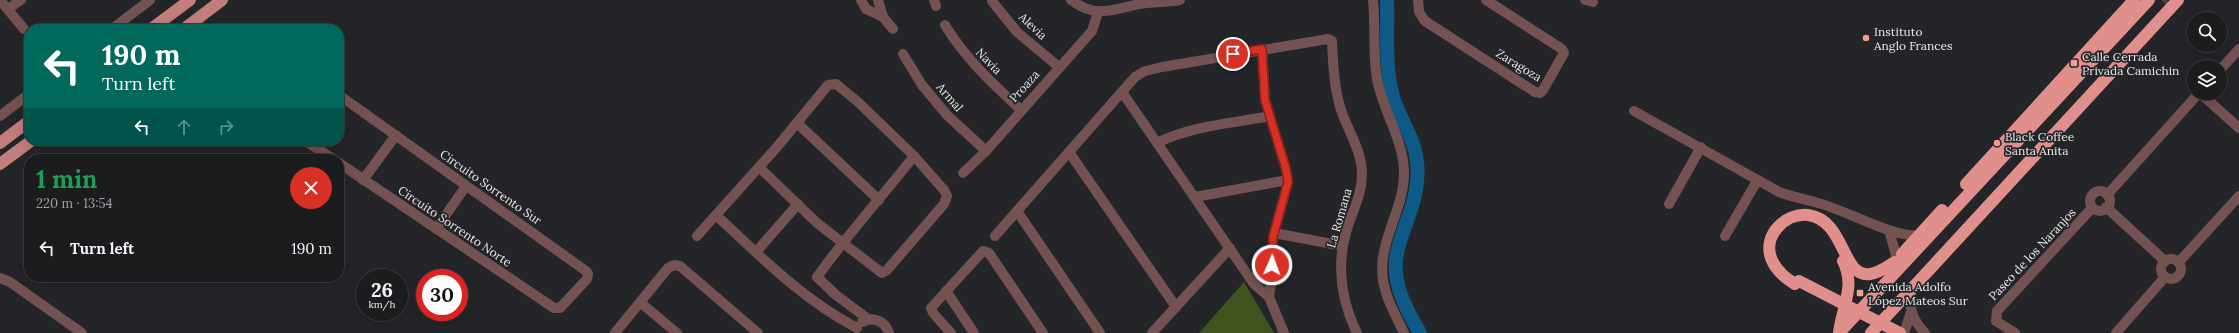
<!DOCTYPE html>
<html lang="en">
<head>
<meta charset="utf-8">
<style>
	:root { --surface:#1a1c1e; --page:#27292b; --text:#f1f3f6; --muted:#9fa1a4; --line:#383a3c }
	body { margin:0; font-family:Lora,serif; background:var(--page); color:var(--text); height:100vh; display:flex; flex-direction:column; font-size:15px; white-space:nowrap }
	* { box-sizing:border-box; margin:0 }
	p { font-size:13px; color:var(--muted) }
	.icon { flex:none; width:22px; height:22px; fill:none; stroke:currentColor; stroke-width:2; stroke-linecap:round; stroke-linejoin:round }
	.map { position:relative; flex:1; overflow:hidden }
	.details { position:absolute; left:24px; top:154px; width:320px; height:128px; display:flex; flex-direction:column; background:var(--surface); border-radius:16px; box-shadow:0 4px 16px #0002,0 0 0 1px var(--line) }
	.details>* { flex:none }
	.banner { position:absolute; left:24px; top:24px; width:320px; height:122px; border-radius:16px; box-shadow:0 4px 16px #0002,0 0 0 1px var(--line); background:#00695c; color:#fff; overflow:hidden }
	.controls { position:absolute; left:2187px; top:12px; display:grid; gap:8px }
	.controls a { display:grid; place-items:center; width:40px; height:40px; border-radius:50%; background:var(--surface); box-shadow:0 4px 16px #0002,0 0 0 1px var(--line); font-size:20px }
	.speed { position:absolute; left:356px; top:269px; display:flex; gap:8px; font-size:20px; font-weight:700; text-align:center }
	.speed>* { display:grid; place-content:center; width:52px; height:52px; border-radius:50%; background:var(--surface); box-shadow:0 4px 16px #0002,0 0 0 1px var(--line); line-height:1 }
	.speed small { font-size:10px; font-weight:400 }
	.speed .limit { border:6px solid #d22; background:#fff; color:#111 }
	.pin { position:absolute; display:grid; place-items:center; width:34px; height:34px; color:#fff; margin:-17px; border:2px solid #fff; border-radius:50%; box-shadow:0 1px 4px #0007 }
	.me { position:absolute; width:44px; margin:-22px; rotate:2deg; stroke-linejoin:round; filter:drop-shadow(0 0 3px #0008) }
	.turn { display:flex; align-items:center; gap:14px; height:84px; padding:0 12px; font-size:18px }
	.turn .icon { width:52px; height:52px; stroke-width:2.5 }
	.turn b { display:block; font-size:28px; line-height:34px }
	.lanes { display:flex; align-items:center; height:38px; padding:0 12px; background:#0003; justify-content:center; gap:20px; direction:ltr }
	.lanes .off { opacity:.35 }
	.round { display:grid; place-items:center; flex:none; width:42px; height:42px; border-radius:21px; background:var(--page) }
	.head { display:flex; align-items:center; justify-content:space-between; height:68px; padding:0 12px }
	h1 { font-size:24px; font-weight:800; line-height:30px; color:#1e9e55 }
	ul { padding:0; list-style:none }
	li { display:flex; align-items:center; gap:12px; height:52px; padding:0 12px }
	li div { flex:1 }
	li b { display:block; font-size:15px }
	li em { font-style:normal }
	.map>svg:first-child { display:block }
</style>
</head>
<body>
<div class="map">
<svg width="2239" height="333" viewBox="0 0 2239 333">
	<rect width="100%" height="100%" fill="#232528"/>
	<path fill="#40531e" d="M1244,282L1274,333H1199Z"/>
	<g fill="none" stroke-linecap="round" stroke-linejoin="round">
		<path stroke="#0f5987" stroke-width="14" d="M1387,0C1388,33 1384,68 1394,100C1401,121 1415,139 1417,162C1421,198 1404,221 1397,253C1391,282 1406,309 1420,333"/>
		<path stroke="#414245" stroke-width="12" stroke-dasharray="12 6" stroke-linecap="butt" d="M2164,3L2167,0"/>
		<g stroke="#745251" stroke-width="10">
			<path d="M0,0L24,29"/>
			<path d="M861,0L866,9L883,17"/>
			<path d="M878,0L883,17L893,29"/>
			<path d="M934,0L936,6"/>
			<path d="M1071,0C1099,21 1116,7 1146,3C1157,2 1169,2 1180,0"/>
			<path d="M1373,0C1376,28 1372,57 1378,84C1385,114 1403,140 1404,171C1405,209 1377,242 1383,280C1386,299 1396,316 1404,333"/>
			<path d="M1418,0L1419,12L1425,21L1535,92L1540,93L1543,90L1564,53L1562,49L1486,0"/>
			<path d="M1585,0L1593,2"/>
			<path d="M992,1L1017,32L1059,67"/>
			<path d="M8,9L21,0"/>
			<path d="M945,25C965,58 992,83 1021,110"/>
			<path d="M112,29L150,0"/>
			<path d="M1262,49L1265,100L1286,169L1288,182L1273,237L1272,277L1269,297L1284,333"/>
			<path d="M903,54L922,85L947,115L986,151"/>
			<path d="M2220,70L2239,49"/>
			<path d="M1122,92L1254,284L1269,297"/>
			<path d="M2200,93L2239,128"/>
			<path d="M339,95L586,271L588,274L587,279L560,308H554L339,163"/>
			<path d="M1634,111L1779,192C1792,197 1805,199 1818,203C1846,210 1893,238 1918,235"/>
			<path d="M0,116L29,94"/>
			<path d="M797,123L879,200"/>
			<path d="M306,141L333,159"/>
			<path d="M1157,143C1191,126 1233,123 1270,116"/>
			<path d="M1069,152L1176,307"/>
			<path d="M759,167L817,223L882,273L887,270L944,204L947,196L944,190L914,156"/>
			<path d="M963,173L986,151L1092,31L1098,12"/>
			<path d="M363,180L396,135"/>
			<circle cx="2100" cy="201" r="10"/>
			<path d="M2107,195L2199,93"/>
			<path d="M1195,197L1288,180"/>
			<path d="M1669,204L1701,147"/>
			<path d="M2106,207L2165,261"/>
			<path d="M1017,211L1100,333"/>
			<path d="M716,215C760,256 803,300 857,328"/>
			<path d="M436,229L466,186"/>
			<path d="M1889,230L1897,259"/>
			<path d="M1274,233L1343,246"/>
			<path d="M697,236L777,147L828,85L836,84L858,102L914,156C882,197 847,235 817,277L836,295L868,319"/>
			<path d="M995,236L1135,77L1145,71L1162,67L1328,39L1332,41C1333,64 1334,88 1341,110C1348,131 1362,151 1362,174C1362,194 1353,210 1347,229C1336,265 1341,300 1357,333"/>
			<path d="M1725,236L1757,181"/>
			<path d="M756,252L798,204"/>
			<circle cx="2171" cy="269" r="10"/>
			<path d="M2179,262L2239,196"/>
			<path d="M0,278L10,282L82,333"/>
			<path d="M1912,288C1907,306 1912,320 1925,333"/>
			<path d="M946,291L974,333"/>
			<path d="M641,303L677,333"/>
			<path d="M862,322C873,316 885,321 889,333"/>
			<path d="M615,333L668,268L674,265L680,266L758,333"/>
			<path d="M951,333L933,313L931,308L983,251L989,253L1043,333"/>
			<path d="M1152,333L1230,248"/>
			<path d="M1904,333L1911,312"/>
			<path d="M2015,333L1996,321L1997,311L2092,208"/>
			<path d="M2116,333L2165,277"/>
		</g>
		<g stroke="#c27e7b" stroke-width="12">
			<path d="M151,29L190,0"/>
			<path d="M184,29L222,0"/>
			<path d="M0,143L29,121"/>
			<path d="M0,164L31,141"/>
		</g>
		<g stroke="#e18f8c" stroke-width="12">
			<path d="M1966,184L2134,0"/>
			<path d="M1902,254L1942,210"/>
			<path d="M1795,284C1785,278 1776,271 1771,258C1763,235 1785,213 1808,215C1846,220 1841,278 1870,274C1879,273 1888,266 1895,262"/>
			<path d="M1839,333L2149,0"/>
			<path d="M1839,333C1842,307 1856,286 1843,261"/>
			<path d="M1871,333L2178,0"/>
		</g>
		<path stroke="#e18f8c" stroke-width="12" d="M1799,281L1900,333"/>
	</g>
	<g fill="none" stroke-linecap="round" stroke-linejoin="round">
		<g stroke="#8d1f18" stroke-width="10">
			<path id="route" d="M1233,54L1262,49L1265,100L1286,169L1288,182L1273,237L1272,265"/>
		</g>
		<use href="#route" stroke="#d93025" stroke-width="7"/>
	</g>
	<g fill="#f59d8d" stroke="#232528" stroke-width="1.5">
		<circle cx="1866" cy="38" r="4"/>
		<rect x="2070" y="59" width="8" height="8" rx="2"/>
		<circle cx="1997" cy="143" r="4"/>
		<rect x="1856" y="289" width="8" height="8" rx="2"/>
	</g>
	<g text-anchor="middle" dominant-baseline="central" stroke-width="3.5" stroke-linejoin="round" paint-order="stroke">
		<g font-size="12" fill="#e8e9eb" stroke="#232528">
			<text transform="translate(1033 26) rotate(43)">Alevia</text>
			<text transform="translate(989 61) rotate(46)">Navia</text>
			<text transform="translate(1519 65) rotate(31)">Zaragoza</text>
			<text transform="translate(1024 86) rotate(-48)">Proaza</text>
			<text transform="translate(950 97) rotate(49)">Armal</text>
			<text transform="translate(491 187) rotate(35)">Circuito Sorrento Sur</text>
			<text transform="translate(1339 218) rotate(-74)">La Romana</text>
			<text transform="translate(455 226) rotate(34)">Circuito Sorrento Norte</text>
			<text transform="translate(2032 254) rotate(-47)">Paseo de los Naranjos</text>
		</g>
		<g font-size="12" fill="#e8e9eb" stroke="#232528" text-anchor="start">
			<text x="1874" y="31">Instituto<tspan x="1874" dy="14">Anglo Frances</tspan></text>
			<text x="2082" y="56">Calle Cerrada<tspan x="2082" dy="14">Privada Camichin</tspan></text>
			<text x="2005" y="136">Black Coffee<tspan x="2005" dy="14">Santa Anita</tspan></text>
			<text x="1868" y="286">Avenida Adolfo<tspan x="1868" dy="14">López Mateos Sur</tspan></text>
		</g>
	</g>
</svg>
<div class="controls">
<a><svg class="icon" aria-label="search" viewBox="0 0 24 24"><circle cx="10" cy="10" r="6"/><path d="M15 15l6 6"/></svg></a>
<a><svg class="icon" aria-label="layers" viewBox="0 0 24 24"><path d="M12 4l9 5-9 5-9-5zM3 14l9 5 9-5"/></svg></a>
</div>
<div class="speed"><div>26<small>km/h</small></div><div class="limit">30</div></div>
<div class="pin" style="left:1233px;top:54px;background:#d93025"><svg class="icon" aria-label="arrive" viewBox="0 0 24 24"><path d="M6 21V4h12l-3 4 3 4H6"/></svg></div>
<svg class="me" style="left:1272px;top:265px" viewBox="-20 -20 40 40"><circle r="17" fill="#d93025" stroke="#fff" stroke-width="3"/><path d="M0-11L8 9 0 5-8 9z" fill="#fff"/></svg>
<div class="banner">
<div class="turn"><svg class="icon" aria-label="left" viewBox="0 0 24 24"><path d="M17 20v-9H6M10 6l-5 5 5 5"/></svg><div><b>190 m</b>Turn left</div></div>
<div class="lanes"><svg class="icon" aria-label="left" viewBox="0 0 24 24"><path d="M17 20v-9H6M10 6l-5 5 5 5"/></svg><svg class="icon off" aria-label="ahead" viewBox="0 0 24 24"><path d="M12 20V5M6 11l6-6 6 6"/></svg><svg class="icon off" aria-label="right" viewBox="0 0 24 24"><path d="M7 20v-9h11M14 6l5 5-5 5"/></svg></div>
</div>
<section class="details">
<div class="head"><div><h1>1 min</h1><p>220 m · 13:54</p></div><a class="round" style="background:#d93025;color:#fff"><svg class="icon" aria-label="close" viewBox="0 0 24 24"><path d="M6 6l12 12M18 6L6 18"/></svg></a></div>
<ul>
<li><svg class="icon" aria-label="left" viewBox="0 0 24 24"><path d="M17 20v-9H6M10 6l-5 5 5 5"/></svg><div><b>Turn left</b></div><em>190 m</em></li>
</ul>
</section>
</div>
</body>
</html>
